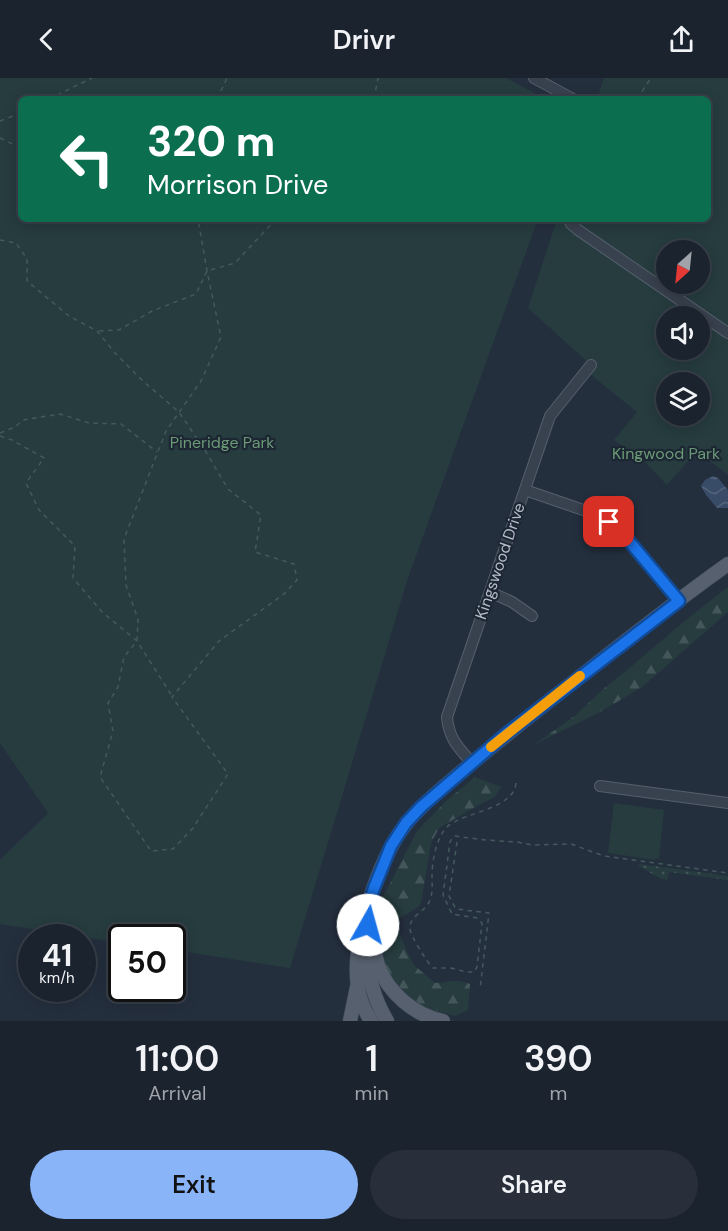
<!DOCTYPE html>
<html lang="en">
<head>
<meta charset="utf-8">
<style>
	:root { --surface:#1b232e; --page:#282f3a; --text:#f1f3f6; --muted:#a0a4aa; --line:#39404a; --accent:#8ab4f8 }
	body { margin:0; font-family:"DM Sans",sans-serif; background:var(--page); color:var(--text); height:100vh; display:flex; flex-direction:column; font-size:22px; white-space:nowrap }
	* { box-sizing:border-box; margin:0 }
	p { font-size:20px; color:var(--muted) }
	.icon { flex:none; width:33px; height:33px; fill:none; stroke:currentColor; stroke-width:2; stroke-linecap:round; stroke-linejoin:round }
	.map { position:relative; height:943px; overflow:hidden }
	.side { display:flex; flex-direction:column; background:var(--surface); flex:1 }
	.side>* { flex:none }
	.top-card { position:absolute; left:18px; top:18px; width:693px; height:126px; border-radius:9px; box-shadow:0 3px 15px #0003,0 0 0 2px var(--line); background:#0b6e4f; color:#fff; overflow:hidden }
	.needle { width:39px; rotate:207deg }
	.buttons { position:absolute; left:656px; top:162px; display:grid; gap:12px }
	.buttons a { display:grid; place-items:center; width:54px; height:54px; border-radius:50%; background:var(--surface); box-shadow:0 3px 15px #0003,0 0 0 2px var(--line); font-size:30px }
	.speed { position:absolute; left:18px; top:846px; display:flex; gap:12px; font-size:30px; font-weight:700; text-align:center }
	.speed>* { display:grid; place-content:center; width:78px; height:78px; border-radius:50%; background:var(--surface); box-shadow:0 3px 15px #0003,0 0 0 2px var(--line); line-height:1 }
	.speed small { font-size:15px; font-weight:400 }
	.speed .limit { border:3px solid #111; border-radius:9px; background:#fff; color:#111 }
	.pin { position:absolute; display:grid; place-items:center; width:51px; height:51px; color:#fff; margin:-26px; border-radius:12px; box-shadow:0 3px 9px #0006 }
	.me { position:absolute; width:66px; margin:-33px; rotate:7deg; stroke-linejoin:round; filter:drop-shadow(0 0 4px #0008) }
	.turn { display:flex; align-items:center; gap:21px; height:126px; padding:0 30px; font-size:27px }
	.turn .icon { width:78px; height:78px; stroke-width:2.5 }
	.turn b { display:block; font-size:42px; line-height:51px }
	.eta { display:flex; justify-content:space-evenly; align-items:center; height:102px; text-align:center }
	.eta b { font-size:36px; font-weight:600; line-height:42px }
	.primary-button { display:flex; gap:12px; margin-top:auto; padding:12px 30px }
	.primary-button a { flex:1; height:69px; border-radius:36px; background:var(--accent); color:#111; font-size:24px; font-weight:600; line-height:69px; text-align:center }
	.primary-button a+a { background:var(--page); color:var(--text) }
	header { display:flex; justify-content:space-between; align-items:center; height:78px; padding:0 30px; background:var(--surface); font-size:27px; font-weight:600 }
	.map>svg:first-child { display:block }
</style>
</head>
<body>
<header><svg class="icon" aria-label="back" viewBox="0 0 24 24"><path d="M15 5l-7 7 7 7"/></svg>Drivr<svg class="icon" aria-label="share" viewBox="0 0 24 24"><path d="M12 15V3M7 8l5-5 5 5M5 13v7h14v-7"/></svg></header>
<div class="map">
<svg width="728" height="943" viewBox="0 0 728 943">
	<defs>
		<pattern id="grass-dots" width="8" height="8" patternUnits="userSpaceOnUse" patternTransform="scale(1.5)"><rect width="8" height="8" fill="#263c3f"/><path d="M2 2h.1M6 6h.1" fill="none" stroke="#435659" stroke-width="1.8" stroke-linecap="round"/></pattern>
		<pattern id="forest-firs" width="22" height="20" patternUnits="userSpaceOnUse" patternTransform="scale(1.5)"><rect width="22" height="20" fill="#263c3f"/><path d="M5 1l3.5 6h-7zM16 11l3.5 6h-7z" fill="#435659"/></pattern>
		<pattern id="water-waves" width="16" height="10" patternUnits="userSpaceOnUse" patternTransform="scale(1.5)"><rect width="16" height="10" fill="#394c67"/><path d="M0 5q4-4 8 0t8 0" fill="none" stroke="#53647b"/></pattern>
	</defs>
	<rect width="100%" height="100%" fill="#242f3e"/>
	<path fill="url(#grass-dots)" d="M639,786L728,798V802L669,794L667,802C655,800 649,792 638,788Z"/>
	<g fill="url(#forest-firs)">
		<path d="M728,509V534L642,609L600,634L535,666L576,637L602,612L627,592L686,542Z"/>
		<path d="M475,699L501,709L495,719L475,729L439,750L431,765L421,825L418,829L400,840L398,852L408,876L414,887L435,905C451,905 454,900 470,906L468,932L455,938L426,930L395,909L380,882L383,819L417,753L446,723Z"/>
	</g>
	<g fill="#263c3f" fill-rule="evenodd">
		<path d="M0,0H506L546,21H21V141H538L408,500L290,890L173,872L172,860H122L121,865L0,846V782L48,735L0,665Z"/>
		<path d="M604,0H728V397L697,373L667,407L645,384L614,362L637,334L586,293L591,287L528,230L557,141H708V21H597ZM666,172H699V206H666ZM666,238H699V272H666ZM666,304H699V338H666Z"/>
		<path d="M614,725L664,732L659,781L656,780L655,782L608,775Z"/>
	</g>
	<path fill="url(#water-waves)" d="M713,398L718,400L728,412V430H717L706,417L701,408L705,402Z"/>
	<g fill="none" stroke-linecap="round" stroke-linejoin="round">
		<g stroke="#565f6c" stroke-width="12">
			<g id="minor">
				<path d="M534,0L573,21"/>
				<path d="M569,141L571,146L578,152L728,255"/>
				<path d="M525,412L592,435L609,444L629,463L679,523"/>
				<path d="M490,514L512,524L532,538"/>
				<path d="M472,685C458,669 449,661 447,639L550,338L591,287"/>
				<path d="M600,708L728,725"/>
			</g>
		</g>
		<g stroke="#414a57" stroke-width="15">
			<g id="major">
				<path d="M369,836C372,853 373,871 378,887C388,915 414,937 443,943"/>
				<path d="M367,871C368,898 373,919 387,943"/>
				<path d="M350,943L357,909"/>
				<path d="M371,943C365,933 359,921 358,909C351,866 378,780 406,746C420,728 438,714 455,699C489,671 523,643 558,616C614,572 670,527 728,486"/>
			</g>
		</g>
		<g stroke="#44595c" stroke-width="1.5" stroke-dasharray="4.5 4.5" stroke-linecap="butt">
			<path d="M49,21L92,0"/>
			<path d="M217,21L227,0"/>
			<path d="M374,21L378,0"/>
			<path d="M637,21L651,0"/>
			<path d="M0,43L21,35"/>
			<path d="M0,60L21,70"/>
			<path d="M0,162L16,165L27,181V203L69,238L97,253L115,275L144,304L179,334L206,374L228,411L261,437L255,474L294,486L297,502L284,516L219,563L172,619L228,696L193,750L173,771L151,773L100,699L113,653L108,625L118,609L124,579L137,563L138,541L126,507L124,461L166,353L201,303L221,259L207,193L198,141"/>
			<path d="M99,253L119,252L152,233L196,216L207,193L235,185L276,141"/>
			<path d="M0,355L15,349L23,342L60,336L89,345L121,346L157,374"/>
			<path d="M0,358L12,362L44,380L26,405L39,432L75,468L73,500L102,534L137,563L172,618"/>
			<path d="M516,705C514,731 465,734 448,748C436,759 432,784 432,799C432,807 433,814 430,822C426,834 409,837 410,851C410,857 428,886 433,890H451L466,894H474L477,889L482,845L477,840L452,836L443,817L450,764L452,760L455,758L485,762L517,764L532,767L571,766L604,778L728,795"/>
			<path d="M457,764L449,818L456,831L489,835L480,911"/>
		</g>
		<use href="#minor" stroke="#38414e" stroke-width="10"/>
		<use href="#major" stroke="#56606e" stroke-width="14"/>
	</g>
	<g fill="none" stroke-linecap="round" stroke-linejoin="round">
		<g stroke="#114b97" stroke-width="15">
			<path id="route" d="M368,847V830L374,810L391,768L406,745L421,729L506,656L679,523L629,463L609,444"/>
		</g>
		<use href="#route" stroke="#1a73e8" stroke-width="10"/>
		<path stroke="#f59e0b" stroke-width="10" d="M491,669L580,598"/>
	</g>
	<g text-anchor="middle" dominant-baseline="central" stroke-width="4.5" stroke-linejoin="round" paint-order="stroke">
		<g font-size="16" fill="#6b9a76" stroke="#1d2633">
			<text x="222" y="364">Pineridge Park</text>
			<text x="666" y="375">Kingwood Park</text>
		</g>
		<g font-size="16" fill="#b4bcc9" stroke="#1d2633">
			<text transform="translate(500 483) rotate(-71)">Kingswood Drive</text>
		</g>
	</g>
</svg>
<div class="buttons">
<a><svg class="needle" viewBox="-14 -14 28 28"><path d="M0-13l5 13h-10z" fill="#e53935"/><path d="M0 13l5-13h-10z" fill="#a0a4aa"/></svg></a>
<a><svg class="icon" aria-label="sound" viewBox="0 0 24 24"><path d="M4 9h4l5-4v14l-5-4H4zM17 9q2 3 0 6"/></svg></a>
<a><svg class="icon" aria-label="layers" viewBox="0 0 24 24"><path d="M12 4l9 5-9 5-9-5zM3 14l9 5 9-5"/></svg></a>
</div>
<div class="speed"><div>41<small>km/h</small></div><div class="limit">50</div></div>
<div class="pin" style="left:609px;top:444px;background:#d93025"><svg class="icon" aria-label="arrive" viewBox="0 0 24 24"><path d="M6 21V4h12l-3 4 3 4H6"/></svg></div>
<svg class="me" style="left:368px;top:847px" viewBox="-20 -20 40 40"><circle r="19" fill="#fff"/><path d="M0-13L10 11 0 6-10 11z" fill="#1a73e8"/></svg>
<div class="top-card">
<div class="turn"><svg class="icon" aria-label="left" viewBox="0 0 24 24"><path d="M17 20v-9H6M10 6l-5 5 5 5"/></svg><div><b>320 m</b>Morrison Drive</div></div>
</div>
</div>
<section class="side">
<div class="eta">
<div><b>11:00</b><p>Arrival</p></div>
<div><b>1</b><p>min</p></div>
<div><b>390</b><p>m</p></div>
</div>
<div class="primary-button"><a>Exit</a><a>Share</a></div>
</section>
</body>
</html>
